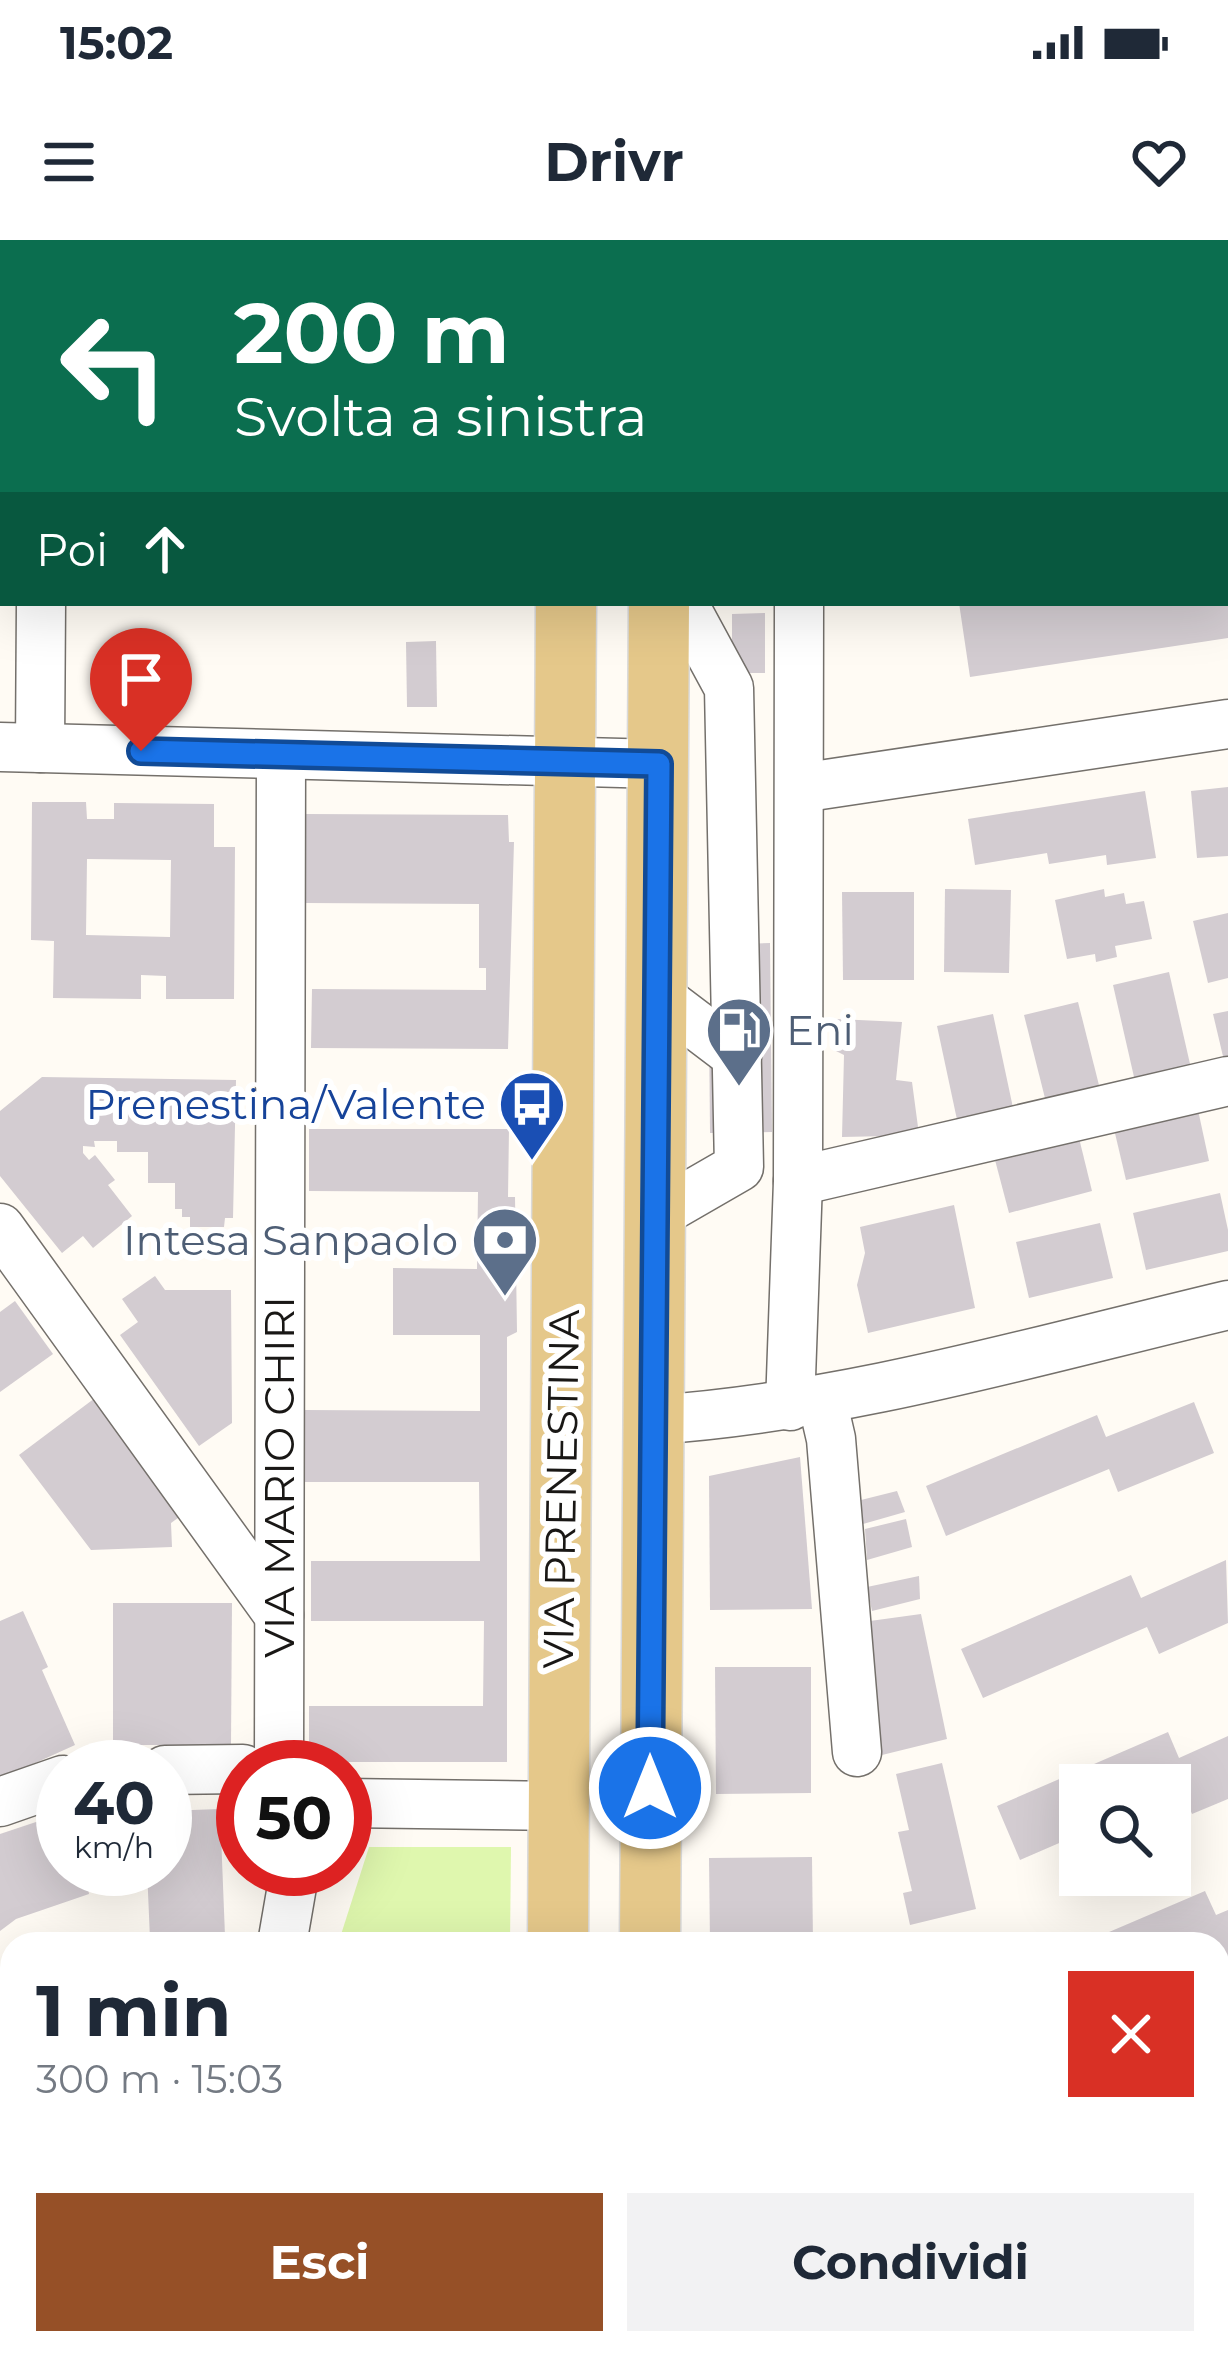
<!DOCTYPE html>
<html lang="it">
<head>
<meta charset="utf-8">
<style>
	:root { --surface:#fff; --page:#f2f2f3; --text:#1f2937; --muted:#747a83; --accent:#965027 }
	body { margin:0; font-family:Montserrat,sans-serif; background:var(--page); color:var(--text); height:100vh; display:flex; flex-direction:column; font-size:45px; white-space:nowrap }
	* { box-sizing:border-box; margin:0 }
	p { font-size:39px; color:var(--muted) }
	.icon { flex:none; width:66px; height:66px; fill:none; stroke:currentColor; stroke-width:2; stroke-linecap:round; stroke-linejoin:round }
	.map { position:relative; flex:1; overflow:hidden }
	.details { position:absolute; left:0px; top:1692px; width:1230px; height:423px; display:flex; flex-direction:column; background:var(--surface); border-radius:36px 36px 0 0; box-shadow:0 12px 48px #0002 }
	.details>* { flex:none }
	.banner { position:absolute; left:0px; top:0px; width:1230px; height:366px; box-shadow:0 12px 48px #0002; background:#0b6e4f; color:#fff; overflow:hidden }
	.tools { position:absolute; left:1059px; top:1524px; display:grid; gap:24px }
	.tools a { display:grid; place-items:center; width:132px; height:132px; border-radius:0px; background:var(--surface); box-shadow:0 12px 48px #0002; font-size:60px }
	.speed { position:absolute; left:36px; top:1500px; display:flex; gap:24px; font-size:60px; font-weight:700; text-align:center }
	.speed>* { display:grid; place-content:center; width:156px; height:156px; border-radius:50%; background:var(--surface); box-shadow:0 12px 48px #0002; line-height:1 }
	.speed small { font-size:30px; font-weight:400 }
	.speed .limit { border:18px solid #d22; background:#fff; color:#111 }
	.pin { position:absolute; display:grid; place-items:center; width:102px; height:102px; color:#fff; margin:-123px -51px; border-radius:50% 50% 50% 0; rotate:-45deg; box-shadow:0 0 12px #0007 }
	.pin .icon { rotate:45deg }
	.me { position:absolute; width:132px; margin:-66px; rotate:0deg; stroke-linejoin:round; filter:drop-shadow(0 0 9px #0008) }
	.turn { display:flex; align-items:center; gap:42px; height:252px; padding:0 36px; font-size:54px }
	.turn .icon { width:156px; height:156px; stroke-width:2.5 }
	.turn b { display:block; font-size:84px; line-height:102px }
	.then { display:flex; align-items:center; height:114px; padding:0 36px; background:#0003; gap:24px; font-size:45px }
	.round { display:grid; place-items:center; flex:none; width:126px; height:126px; border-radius:0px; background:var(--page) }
	.summary { display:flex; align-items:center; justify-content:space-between; height:204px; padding:0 36px }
	h1 { font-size:72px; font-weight:700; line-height:90px }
	.action { display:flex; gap:24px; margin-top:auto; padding:24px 36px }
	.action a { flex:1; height:138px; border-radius:0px; background:var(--accent); color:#fff; font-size:48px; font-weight:700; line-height:138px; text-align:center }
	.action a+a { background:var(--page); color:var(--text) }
	.status { display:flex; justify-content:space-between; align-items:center; height:84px; padding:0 60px; background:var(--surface); direction:ltr }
	.status svg { height:33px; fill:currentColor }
	header { display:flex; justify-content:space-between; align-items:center; height:156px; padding:0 36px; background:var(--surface); font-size:54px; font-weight:700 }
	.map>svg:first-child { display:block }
</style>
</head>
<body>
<div class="status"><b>15:02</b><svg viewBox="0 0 49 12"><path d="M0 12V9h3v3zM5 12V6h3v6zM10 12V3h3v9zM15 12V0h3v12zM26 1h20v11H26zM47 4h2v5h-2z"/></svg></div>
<header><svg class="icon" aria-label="menu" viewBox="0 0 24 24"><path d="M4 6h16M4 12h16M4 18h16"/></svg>Drivr<svg class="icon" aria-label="heart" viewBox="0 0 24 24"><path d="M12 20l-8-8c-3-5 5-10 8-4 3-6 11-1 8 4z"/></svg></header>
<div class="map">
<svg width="1228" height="2114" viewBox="0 0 1228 2114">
	<rect width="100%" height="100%" fill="#fffbf4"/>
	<g fill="#dff7ae">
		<path d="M369,1607H511L510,1704H338Z"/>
		<path d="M0,1896L12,1903V2024L0,2025Z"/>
	</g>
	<g fill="#d3ccd1" fill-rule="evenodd">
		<path d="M959,363H1228V398L970,437Z"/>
		<path d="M765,373V433H732V374Z"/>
		<path d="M436,401L437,467H407L406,402Z"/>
		<path d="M1228,547V616L1197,618L1191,551Z"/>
		<path d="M1145,551L1156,618L1107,625L1106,615L1049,624L1047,613L975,625L968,579Z"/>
		<path d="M32,562H86L87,579H114V563L214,564V607H235L234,759H166V736L141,735V759L53,758L54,701L31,700ZM87,619L171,620L170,697L86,695Z"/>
		<path d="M306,574L508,575L509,602H514L508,809L311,808L312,749L486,750V728H479V664L306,663Z"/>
		<path d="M945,649L1011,650L1009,733L944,732Z"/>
		<path d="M1104,649L1105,657L1124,653L1126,664L1144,661L1152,699L1115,706L1117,717L1096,722L1095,714L1067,719L1055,660Z"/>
		<path d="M842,652H914V740H843Z"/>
		<path d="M1228,673V738L1208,743L1193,681Z"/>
		<path d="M770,703L772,892L710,893L709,786L742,704Z"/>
		<path d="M1169,732L1193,837L1137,850L1113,745Z"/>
		<path d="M1078,762L1102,857L1048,870L1024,775Z"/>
		<path d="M1228,771V828L1226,829L1213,774Z"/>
		<path d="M993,774L1015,877L959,889L937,786Z"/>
		<path d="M837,779L902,782L896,840L912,842L920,902L888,896L842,897L844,815L836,811Z"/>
		<path d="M42,837L236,840L233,978H225L224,987H190V977H182V969H175V943H148V912H117V901H94L95,907L83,906V913L89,920L95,915L115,940L108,945L132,976L93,1008L83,996L62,1013L0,936V871Z"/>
		<path d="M1198,870L1209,921L1126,940L1114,889Z"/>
		<path d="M309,889H509L508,957H515L517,1092L507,1097V1522H309V1466H483L484,1381H311V1321H480L479,1242H304V1170L480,1171V1095H393V1028L477,1029L478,952L309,951Z"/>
		<path d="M1079,898L1092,951L1009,973L995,920Z"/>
		<path d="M1220,953L1228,990V1011L1146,1030L1133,973Z"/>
		<path d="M954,965L975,1068L868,1093L857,1045L865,1013L860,987Z"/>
		<path d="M1100,983L1113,1038L1029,1058L1016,1002Z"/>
		<path d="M155,1036L165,1050H231L232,1183L199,1206L120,1095L138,1082L122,1059Z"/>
		<path d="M15,1061L53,1114L0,1152V1072Z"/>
		<path d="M95,1158L182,1275L171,1283L172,1307L91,1310L19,1215Z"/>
		<path d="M1194,1162L1214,1213L1118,1252L1109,1229L946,1296L926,1246L1097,1175L1106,1197Z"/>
		<path d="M800,1217L812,1369L710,1370L709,1236Z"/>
		<path d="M897,1251L905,1272L863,1284L861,1260Z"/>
		<path d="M906,1279L912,1307L867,1320L865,1289Z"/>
		<path d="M1226,1320L1228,1383L1159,1414L1147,1387L983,1458L961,1409L1131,1335L1141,1358Z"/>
		<path d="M919,1336L920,1359L872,1371L867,1347Z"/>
		<path d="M113,1363H232L231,1505H113Z"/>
		<path d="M23,1371L48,1427L42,1430L75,1505L0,1539V1381Z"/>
		<path d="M921,1374L947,1499L882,1515L870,1381Z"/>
		<path d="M715,1427H811V1553L716,1554Z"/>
		<path d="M1168,1492L1179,1518L1228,1496V1559L1192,1574L1182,1550L1170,1555V1545H1080V1594L1020,1620L997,1566Z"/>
		<path d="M942,1523L976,1669L910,1685L903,1653L912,1651L898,1592L909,1590L896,1534Z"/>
		<path d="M220,1569L225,1696L150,1699L147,1629H165V1571Z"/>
		<path d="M63,1573V1629H85L89,1654L16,1679L0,1691V1594Z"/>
		<path d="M812,1617L813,1704H710L709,1618Z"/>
		<path d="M1205,1651L1216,1675L1228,1670V1722L1218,1704H1081Z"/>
		<path d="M4,1764L12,1771V1820L0,1811V1767Z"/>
		<path d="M1228,1979V2035L1218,2039V1983Z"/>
		<path d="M508,2103V2114H398V2104Z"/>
		<path d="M834,2103H902L905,2114H832Z"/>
		<path d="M950,2103H1019L1021,2114H952Z"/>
	</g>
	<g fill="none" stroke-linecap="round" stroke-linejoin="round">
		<g stroke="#74706b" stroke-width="51">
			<g id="minor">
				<path d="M796,0V3"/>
				<path d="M45,3V0"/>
				<path d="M0,507L659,524"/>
				<path d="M40,508L41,363"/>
				<path d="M800,548L1228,484"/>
				<path d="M658,756L737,816"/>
				<path d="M798,941L1228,841"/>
				<path d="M654,976L739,927L729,448L683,363"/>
				<path d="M0,988L279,1375"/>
				<path d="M822,1160L831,1199L857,1512"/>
				<path d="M790,1166L798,941L799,363"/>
				<path d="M652,1180C847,1167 1038,1110 1228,1065"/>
				<path d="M279,1527L281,515"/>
				<path d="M165,1530L243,1529"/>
				<path d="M0,1562L63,1540"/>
				<path d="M345,1563L558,1566"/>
				<path d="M282,1704L295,1629"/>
				<path d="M0,1851L12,1863"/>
				<path d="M1218,1863L1228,1861"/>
				<path d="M0,2072H12"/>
				<path d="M204,2103L206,2114"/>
				<path d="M1058,2103L1061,2114"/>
				<path d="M795,2114L798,2103"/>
			</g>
		</g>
		<g stroke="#dadada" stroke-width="63">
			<g id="major">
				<path d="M564,0V3"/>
				<path d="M656,0V3"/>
				<path d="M558,1704L566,363"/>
				<path d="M650,1704L659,363"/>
				<path d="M559,2103V2114"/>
				<path d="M649,2103V2114"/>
			</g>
		</g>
		<use href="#minor" stroke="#fff" stroke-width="48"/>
		<use href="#major" stroke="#e5c88a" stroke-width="60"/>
	</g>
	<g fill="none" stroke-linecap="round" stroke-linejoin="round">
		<g stroke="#114b97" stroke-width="30">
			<path id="route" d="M141,511L659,524L650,1548"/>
		</g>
		<use href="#route" stroke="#1a73e8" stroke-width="21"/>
	</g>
	<defs>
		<g id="fuel-pin" transform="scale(3.45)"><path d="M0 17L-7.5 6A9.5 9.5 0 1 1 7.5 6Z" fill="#5c6f8a" stroke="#fff"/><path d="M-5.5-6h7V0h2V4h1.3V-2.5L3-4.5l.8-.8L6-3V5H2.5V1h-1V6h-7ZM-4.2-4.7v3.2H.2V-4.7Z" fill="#fff"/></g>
		<g id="bus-pin" transform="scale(3.45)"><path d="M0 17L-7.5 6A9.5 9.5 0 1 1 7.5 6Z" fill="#1a4fb4" stroke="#fff"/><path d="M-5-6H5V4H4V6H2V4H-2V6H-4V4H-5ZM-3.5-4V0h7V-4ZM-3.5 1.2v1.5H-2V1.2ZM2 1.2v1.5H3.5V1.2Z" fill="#fff"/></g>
		<g id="bank-pin" transform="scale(3.45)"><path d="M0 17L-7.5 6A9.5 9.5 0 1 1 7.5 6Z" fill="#5c6f8a" stroke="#fff"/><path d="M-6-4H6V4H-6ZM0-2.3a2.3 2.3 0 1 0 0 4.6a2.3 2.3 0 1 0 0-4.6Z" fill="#fff"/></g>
	</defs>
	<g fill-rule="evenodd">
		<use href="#fuel-pin" x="739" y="790"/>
		<use href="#bus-pin" x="532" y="864"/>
		<use href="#bank-pin" x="505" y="1000"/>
	</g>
	<g text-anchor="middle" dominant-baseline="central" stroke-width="12" stroke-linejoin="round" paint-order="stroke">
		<g font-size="42" fill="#4e5e75" stroke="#fff" text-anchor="start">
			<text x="786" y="790">Eni</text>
			<text x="458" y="1000" text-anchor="end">Intesa Sanpaolo</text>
		</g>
		<g font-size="42" fill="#164399" stroke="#fff" text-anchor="end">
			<text x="486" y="864">Prenestina/Valente</text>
		</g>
		<g font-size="42" fill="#191715" stroke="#fff">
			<text transform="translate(279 1237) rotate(-90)">VIA MARIO CHIRI</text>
			<text transform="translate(561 1249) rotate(-89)">VIA PRENESTINA</text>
		</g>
	</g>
</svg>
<div class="tools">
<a><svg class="icon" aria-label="search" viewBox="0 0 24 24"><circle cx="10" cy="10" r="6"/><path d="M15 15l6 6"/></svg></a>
</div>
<div class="speed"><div>40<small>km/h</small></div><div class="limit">50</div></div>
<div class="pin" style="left:141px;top:511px;background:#d93025"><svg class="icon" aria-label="arrive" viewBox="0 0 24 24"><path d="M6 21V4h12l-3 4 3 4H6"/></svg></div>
<svg class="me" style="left:650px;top:1548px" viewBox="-20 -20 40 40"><circle r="17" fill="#1a73e8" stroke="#fff" stroke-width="3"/><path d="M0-11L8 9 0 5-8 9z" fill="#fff"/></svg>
<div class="banner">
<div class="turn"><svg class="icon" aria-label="left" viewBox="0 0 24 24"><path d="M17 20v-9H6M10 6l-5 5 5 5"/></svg><div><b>200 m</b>Svolta a sinistra</div></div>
<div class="then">Poi<svg class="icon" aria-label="ahead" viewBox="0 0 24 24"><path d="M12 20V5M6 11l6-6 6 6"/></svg></div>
</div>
<section class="details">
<div class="summary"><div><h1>1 min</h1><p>300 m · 15:03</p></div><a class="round" style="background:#d93025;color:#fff"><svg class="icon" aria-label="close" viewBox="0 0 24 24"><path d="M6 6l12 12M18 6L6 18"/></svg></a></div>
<div class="action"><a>Esci</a><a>Condividi</a></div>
</section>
</div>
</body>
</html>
